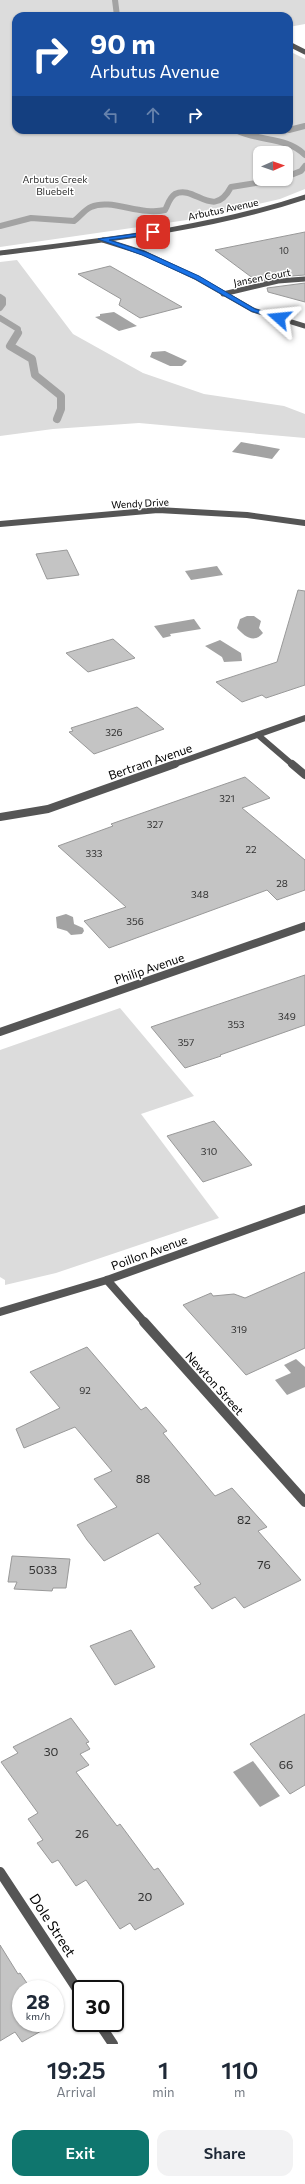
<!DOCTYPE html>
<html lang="en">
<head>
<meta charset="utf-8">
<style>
	:root { --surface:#fff; --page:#f2f2f3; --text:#1f2937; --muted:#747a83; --accent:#0f766e }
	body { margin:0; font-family:Commissioner,sans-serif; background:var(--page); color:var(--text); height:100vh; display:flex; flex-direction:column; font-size:15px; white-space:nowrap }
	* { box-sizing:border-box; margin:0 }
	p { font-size:13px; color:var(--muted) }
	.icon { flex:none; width:22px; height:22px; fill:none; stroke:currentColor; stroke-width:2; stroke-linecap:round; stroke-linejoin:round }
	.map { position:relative; height:2044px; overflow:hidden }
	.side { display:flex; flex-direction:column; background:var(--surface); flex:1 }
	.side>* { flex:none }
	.guide { position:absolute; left:12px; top:12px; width:281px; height:122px; border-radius:12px; box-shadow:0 1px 3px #0004; background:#1a4fa0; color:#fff; overflow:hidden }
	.needle { width:26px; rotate:88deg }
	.controls { position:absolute; left:253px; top:146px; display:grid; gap:8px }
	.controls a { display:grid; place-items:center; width:40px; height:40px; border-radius:8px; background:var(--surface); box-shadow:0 1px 3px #0004; font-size:20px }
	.speed { position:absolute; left:12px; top:1980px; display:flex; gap:8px; font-size:20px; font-weight:700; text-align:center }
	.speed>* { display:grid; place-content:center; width:52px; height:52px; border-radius:50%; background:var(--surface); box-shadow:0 1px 3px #0004; line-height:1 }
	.speed small { font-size:10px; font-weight:400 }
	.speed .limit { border:2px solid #111; border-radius:6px; background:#fff; color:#111 }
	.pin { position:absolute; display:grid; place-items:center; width:34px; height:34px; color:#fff; margin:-17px; border-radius:8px; box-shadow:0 2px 6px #0006 }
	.me { position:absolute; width:44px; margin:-22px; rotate:288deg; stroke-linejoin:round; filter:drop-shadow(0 0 3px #0008) }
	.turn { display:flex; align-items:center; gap:14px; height:84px; padding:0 12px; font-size:18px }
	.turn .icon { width:52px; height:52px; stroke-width:2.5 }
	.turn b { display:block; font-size:28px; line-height:34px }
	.lanes { display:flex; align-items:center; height:38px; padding:0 12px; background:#0003; justify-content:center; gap:20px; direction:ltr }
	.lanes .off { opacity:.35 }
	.eta { display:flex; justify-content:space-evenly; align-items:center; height:68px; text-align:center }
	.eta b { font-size:24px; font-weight:600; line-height:28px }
	.button { display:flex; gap:8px; margin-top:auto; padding:8px 12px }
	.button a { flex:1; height:46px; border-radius:12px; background:var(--accent); color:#fff; font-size:16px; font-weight:600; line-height:46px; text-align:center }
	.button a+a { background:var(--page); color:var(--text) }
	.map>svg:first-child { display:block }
</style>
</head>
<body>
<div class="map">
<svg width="305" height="2044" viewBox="0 0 305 2044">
	<rect width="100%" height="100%" fill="#fff"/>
	<g fill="#dcdcdc" fill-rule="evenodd">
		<path d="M0,0H305V24L289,27V16H16V130H289V51L305,59V189L280,199L194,219L0,247ZM260,153H286V179H260Z"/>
		<path d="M17,260L73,334L143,373L204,394L284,406L305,414V438L139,423L53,429L0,436V262Z"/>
		<path d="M120,1008L194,1096L141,1114L219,1218L56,1273L5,1285V1280L0,1277V1050Z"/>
	</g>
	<g fill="#a3a3a3">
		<path d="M114,312L137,326L119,331L95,317L100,316V314Z"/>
		<path d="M165,351L187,361L182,366H170L150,357L152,352Z"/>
		<path d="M241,442L280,449L272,459L232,452Z"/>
		<path d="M217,566L223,575L191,580L185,571Z"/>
		<path d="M247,616H254L261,621L259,628L263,633C254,644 244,636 237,628L240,619Z"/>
		<path d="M194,619L201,629L170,634L171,636L163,638L154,626Z"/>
		<path d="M220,640L241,653L242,661L224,662L222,657L205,646Z"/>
		<path d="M66,914L73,917L74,924L83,928L84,931L82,934L71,935L67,931L57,928L56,917Z"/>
		<path d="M296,1359L305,1367V1387L287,1395L275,1380L291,1373L284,1365Z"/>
		<path d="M253,1761L280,1796L260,1807L233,1772Z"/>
	</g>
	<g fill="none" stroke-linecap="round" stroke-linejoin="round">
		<g stroke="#a3a3a3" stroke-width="6">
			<path d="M115,0L117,16"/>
			<path d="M236,130C259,142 286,136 305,155"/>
			<path d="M289,130L305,126"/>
			<path d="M286,177L301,171L305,166"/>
			<path d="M0,226L31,218L74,221C80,217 84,210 91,207C111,198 140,216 165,210C168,205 169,198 175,194C195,184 213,221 231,187L281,179"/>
			<path d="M0,297L3,299V304L0,308"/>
			<path d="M0,318L18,329V334"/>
		</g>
		<path stroke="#a3a3a3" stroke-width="8" d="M18,333L10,346L32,359L35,375L61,396V409L57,419"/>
	</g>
	<g fill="#c4c4c4" stroke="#999">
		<path d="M305,232V275L278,277L258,282L215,250Z"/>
		<path d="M110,266L182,307L140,318L119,305L121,299L78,274Z"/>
		<path d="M305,283V302L268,292L267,288Z"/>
		<path d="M67,550L79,575L47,579L36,554Z"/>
		<path d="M298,590L305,591V685L266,698L262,695L242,702L216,682L277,662Z"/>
		<path d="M113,639L135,658L88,672L66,653Z"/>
		<path d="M137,707L164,729L94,754L69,732L73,731L71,728Z"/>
		<path d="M245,777L270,798L242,808L305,860V890L277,900L267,890L109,948L84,921L126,907L58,846L113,826L111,824Z"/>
		<path d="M305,975V1025L220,1055L221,1056L185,1068L151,1027Z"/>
		<path d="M214,1121L252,1165L203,1182L167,1136Z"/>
		<path d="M305,1272V1348L246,1375L183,1305L211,1293L213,1296L234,1294L245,1298Z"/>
		<path d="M87,1347L141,1410L146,1407L167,1431L163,1433L215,1496L232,1488L267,1527L258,1531L301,1580L244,1608L235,1597L212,1609L194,1587L201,1584L158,1533L104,1561L87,1540L77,1525L117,1507L94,1479L112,1471L75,1427L24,1448L16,1429L60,1408L30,1372Z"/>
		<path d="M12,1556L70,1559L66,1588H53L52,1591L14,1589L17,1582H8Z"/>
		<path d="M131,1630L155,1667L115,1685L90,1646Z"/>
		<path d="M305,1714V1785L290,1794L250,1744Z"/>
		<path d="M71,1718L89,1742L86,1743L90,1749L80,1754L89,1765L76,1772L117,1826L120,1824L154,1870L158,1868L184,1904L135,1930L130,1923L120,1929L86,1880L76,1886L58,1860L52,1863L37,1843L43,1840L28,1819L38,1813L1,1762L18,1753L13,1747Z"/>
		<path d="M0,1945L18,1974L20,1973L31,1989H21V2023H55L22,2042L15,2032L0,2041Z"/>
	</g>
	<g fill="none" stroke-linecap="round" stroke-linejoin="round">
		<g stroke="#555" stroke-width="5">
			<path d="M289,44L305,52"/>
			<path d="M103,240L144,253L197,278L253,310L305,326"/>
			<path d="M0,253C103,240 206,230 305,197"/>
			<path d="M223,294L278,281L305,279"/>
		</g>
		<g stroke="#555" stroke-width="6">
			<path d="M0,524L158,510L247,515L305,523"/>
			<path d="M258,735L293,765"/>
			<path d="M172,765L305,718"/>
		</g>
		<g stroke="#555" stroke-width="8">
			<path d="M292,764L305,775"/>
			<path d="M0,817L48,809L175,764"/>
			<path d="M0,1032L305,926"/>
			<path d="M107,1280L145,1323"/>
			<path d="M0,1312L107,1280L305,1209"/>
		</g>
		<g stroke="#555" stroke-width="10">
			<path d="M144,1322L305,1502"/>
			<path d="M0,1872L81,1995"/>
			<path d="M99,2023L113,2044"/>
		</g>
	</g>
	<path fill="#1a73e8" stroke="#114b97" d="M155,231L153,234L109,240L146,252L199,276L255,309L281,317V320L251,311L195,279L142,255L98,239Z"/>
	<g text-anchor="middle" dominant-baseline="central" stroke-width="3" stroke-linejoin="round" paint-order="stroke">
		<g font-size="9" fill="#313131">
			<text x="284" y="250">10</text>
		</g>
		<g font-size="10" fill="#333" stroke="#fff">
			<text x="55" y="179">Arbutus Creek<tspan x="55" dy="12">Bluebelt</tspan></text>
		</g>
		<g font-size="10" fill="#000" stroke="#fff">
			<text transform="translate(223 209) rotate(-12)">Arbutus Avenue</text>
			<text transform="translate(262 277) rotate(-11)">Jansen Court</text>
			<text transform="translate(140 503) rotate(-3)">Wendy Drive</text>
		</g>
		<g font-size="10" fill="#313131">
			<text x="114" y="732">326</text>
			<text x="227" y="798">321</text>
			<text x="155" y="824">327</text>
			<text x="251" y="849">22</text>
			<text x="94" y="853">333</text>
			<text x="282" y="883">28</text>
			<text x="200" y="894">348</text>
			<text x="135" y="921">356</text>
			<text x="287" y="1016">349</text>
			<text x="236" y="1024">353</text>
			<text x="186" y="1042">357</text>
			<text x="209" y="1151">310</text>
			<text x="239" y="1329">319</text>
			<text x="85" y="1390">92</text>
		</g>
		<g font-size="12" fill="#000" stroke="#fff">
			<text transform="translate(150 761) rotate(-19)">Bertram Avenue</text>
			<text transform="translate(149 968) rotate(-19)">Philip Avenue</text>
			<text transform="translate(149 1252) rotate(-20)">Poillon Avenue</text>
			<text transform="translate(215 1383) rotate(48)">Newton Street</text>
		</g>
		<g font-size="12" fill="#313131">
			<text x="143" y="1478">88</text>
			<text x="244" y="1519">82</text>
			<text x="264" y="1564">76</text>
			<text x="43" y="1569">5033</text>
			<text x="51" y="1751">30</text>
			<text x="286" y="1764">66</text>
			<text x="82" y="1833">26</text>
			<text x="145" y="1896">20</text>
		</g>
		<g font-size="14" fill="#000" stroke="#fff">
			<text transform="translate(53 1925) rotate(57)">Dole Street</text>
		</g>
	</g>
</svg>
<div class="controls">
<a><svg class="needle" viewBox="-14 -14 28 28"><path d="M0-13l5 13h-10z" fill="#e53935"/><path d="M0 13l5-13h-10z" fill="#747a83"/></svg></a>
</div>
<div class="speed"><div>28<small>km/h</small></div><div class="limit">30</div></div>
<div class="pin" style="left:153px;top:232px;background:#d93025"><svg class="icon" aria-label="arrive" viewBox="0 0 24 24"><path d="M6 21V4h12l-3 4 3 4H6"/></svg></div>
<svg class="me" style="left:279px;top:318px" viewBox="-20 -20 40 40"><path d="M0-17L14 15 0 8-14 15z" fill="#1a73e8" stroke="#fff" stroke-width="4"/></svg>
<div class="guide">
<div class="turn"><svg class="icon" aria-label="right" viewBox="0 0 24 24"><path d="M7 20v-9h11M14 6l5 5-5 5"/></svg><div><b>90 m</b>Arbutus Avenue</div></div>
<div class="lanes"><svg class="icon off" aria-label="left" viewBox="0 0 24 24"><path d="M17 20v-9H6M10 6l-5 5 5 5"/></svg><svg class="icon off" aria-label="ahead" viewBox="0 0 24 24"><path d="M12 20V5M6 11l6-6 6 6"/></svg><svg class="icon" aria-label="right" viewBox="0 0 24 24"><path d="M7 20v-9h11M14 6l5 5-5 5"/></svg></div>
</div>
</div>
<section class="side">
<div class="eta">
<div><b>19:25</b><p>Arrival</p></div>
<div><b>1</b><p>min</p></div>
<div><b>110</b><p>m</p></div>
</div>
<div class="button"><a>Exit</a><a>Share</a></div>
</section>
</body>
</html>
